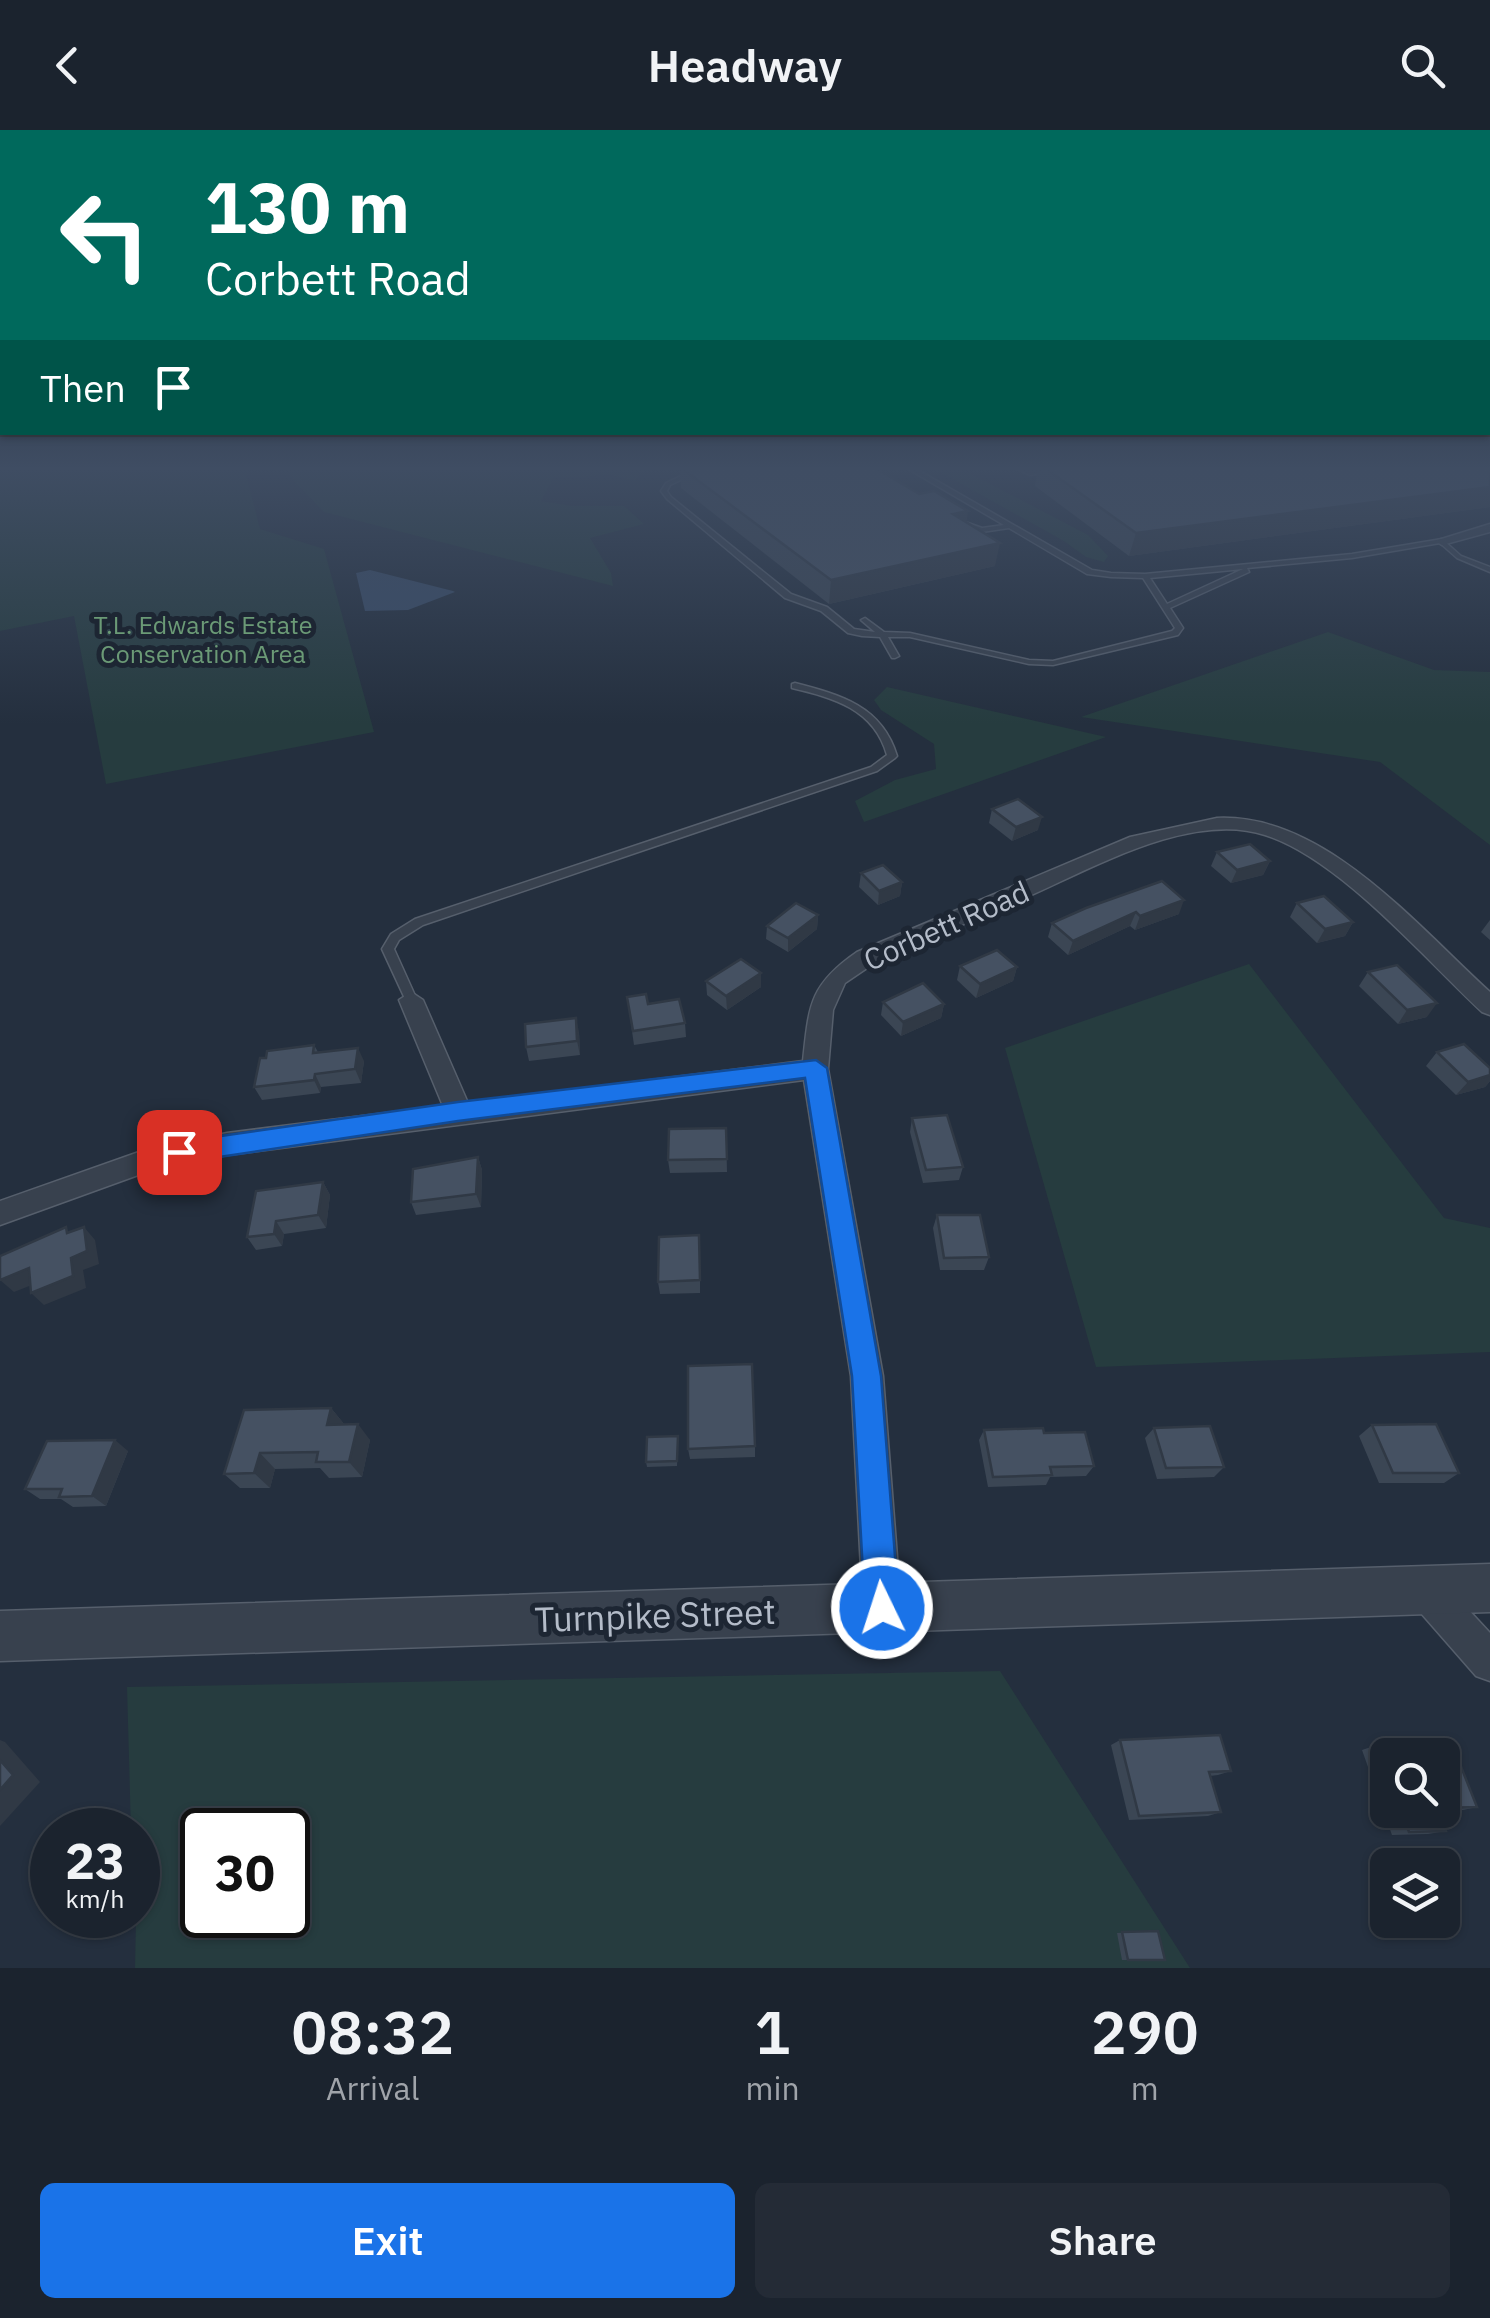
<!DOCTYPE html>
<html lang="en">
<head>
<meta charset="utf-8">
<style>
	:root { --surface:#1b232e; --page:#242b36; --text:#f1f3f6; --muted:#a0a4aa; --line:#39404a; --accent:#1a73e8 }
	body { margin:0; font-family:"IBM Plex Sans",sans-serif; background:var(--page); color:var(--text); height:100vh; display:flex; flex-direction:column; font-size:38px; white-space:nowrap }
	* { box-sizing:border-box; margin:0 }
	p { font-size:32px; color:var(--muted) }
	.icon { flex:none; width:55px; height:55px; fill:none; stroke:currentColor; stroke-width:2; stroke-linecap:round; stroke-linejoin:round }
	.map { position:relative; height:1838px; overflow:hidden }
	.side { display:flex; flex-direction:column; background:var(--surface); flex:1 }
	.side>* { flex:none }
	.hud { position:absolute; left:0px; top:0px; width:1490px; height:305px; box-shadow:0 2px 8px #0004,0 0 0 2px var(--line); background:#00695c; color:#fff; overflow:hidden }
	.buttons { position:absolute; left:1370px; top:1608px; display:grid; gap:20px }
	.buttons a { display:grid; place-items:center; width:90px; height:90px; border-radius:15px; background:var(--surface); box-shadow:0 2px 8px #0004,0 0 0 2px var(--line); font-size:50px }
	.speed { position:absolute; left:30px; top:1678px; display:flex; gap:20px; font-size:50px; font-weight:700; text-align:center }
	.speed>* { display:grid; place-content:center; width:130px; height:130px; border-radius:50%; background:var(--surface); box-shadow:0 2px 8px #0004,0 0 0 2px var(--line); line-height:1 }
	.speed small { font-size:25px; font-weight:400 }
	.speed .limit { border:5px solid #111; border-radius:15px; background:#fff; color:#111 }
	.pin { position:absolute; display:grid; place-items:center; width:85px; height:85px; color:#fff; margin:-42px; border-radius:20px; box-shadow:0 5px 15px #0006 }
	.me { position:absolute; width:110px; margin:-55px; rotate:356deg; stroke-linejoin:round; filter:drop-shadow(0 0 8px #0008) }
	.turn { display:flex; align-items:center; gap:35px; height:210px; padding:0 40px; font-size:45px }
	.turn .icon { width:130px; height:130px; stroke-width:2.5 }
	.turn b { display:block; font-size:70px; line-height:85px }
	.then { display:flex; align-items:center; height:95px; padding:0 40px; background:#0003; gap:20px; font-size:38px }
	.eta { display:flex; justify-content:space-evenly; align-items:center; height:170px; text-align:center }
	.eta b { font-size:60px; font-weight:600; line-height:70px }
	.cta { display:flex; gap:20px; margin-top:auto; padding:20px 40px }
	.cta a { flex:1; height:115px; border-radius:15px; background:var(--accent); color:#fff; font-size:40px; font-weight:600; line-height:115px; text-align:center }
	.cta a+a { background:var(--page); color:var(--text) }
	header { display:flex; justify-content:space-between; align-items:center; height:130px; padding:0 40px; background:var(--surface); font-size:45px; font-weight:600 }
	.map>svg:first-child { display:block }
</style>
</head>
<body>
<header><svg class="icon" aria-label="back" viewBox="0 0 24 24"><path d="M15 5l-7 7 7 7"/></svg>Headway<svg class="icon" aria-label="search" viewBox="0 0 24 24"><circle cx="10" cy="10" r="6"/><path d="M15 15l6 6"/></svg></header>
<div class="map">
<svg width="1490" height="1838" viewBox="0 0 1490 1838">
	<rect width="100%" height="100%" fill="#242f3e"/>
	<g fill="#263c3f" fill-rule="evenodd">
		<path d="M0,336H244L260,399L324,419L374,602L106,654L74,486L0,501Z"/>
		<path d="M285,336H665L641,342L635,351L611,345L553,348L541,371L573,376H624L644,394L590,408L611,443L613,456L324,382L291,348Z"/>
		<path d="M929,336H956L1088,405L1108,426L1104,432L1086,427L1064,411Z"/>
		<path d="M1328,502L1434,540L1490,542V715L1380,632L1081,587Z"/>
		<path d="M887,557L1106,607L864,692L855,671L895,650L936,639L934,614L881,580L874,570Z"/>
		<path d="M1249,834L1444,1088L1490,1098V1222L1096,1237L1005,918Z"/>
		<path d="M1000,1541L1190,1838H135L138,1700H131L127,1557ZM202,1700H288V1785H202Z"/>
	</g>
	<path fill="#394c67" d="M370,440L453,461L455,462L408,480L365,481L356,443Z"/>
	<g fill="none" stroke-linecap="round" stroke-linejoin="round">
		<g stroke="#565f6c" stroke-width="3">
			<g id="service">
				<path d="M702,336H711L670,355L667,361L671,367L791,464L827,477L854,499L875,502L861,490L865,488L884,502L910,503L1029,530L1053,531L1172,501L1175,498L1143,448L1111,447L1087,444L1009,398L982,402L963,395V393L965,392L982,398L1004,395L903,336H911L1092,440L1111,443L1145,444L1352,424L1442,409L1461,426L1490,437V442L1457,428L1440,413L1352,428L1247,438L1249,442L1170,478L1183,498L1178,505L1053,535L1029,534L910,507H888L899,526L895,528H892L880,507L862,506L848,503L821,481L785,468L667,369L661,361L666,353ZM1243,439L1167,474L1150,448Z"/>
				<path d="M1010,336C1020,336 1027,341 1036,340C1053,340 1070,336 1088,336L1030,345Z"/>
				<path d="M795,553C841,565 882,576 897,626L895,628L877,641L423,795L399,810L394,819L417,870L411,874L407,873L382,819L391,804L415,789L871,637L887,625C874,579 834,568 792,558V554Z"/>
			</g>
		</g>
		<g stroke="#565f6c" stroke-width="3">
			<g id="minor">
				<path d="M1490,394V402L1442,415L1435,411Z"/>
				<path d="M1217,688C1324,683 1417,796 1490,862V885L1482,882C1424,828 1340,729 1265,705C1191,681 1093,738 1027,767C975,789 924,811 873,834L845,853L833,880L828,939L883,1246L901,1478L895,1491L882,1497L869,1491L863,1478L851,1246L804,950L227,1025L141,1044L0,1095V1071L139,1022L227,1003L443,976L399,870L411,862L423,870L468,973L803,931C809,876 809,855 857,822L1130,707Z"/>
				<path d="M1426,1442L1439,1448L1490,1503V1551L1476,1546L1413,1474L1407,1461L1413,1448Z"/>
			</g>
		</g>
		<g stroke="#565f6c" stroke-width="3">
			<path id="tertiary" d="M1490,1434V1482L0,1531V1481Z"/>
		</g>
		<use href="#service" fill="#38414e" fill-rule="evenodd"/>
		<use href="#minor" fill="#38414e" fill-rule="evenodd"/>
		<use href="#tertiary" fill="#38414e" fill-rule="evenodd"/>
	</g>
	<g fill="#3b4654" fill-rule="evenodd">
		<path d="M1038,336H1490V377L1129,426L1035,356Z"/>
		<path d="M680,337L966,393L995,436L829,474L681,358Z"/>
		<path d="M992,679L1038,700L1012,711L989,693Z"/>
		<path d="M1217,722L1270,731L1263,745L1231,753L1211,736Z"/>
		<path d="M861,743L902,752L900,766L878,775L859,757Z"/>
		<path d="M1297,773L1353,792L1345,806L1317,813L1290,787Z"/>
		<path d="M1086,778L1179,784L1135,800L1130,796L1068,825L1048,807L1052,793Z"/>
		<path d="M818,785L817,799L788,822L766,809L767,796Z"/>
		<path d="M1490,790V810L1481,802Z"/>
		<path d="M960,836L1017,837L1013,851L976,868L957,850Z"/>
		<path d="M1368,842L1427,887L1398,894L1359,856Z"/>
		<path d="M761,843V857L727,880L707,865L706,851Z"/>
		<path d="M627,867L648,874L685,893L686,907L634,915Z"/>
		<path d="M883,872L944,874L941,888L901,906L881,885Z"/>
		<path d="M579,902L580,925L529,931L526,917Z"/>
		<path d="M314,915L318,922L364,931L361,953L321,957L320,963L262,970L254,957Z"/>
		<path d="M1437,922L1490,938V951L1485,957L1456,965L1426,936Z"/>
		<path d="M912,988L963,1037L959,1050L923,1053L910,1002Z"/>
		<path d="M726,998L727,1042L670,1043L668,1030Z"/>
		<path d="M478,1027L482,1040L481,1077L416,1085L411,1072Z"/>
		<path d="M323,1052L330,1065L326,1098L284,1104L282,1116L256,1120L247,1107Z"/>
		<path d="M937,1085L989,1127L984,1140H940L933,1098Z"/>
		<path d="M700,1118V1163L660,1164L658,1152Z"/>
		<path d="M331,1278L344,1294L370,1310L362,1347L329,1348L320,1338L275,1339L270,1358H240L224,1344Z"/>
		<path d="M1372,1295L1459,1343L1444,1353H1379L1359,1306Z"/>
		<path d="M1154,1298L1224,1337L1214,1347L1157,1349L1145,1308Z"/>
		<path d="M984,1300L1044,1303L1094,1336L1086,1346L1050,1347L1046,1355L988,1357L979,1310Z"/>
		<path d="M678,1306L677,1336L647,1337L646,1332Z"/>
		<path d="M755,1316V1327L690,1329L688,1319Z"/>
		<path d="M128,1321L106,1376L73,1377L61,1369H40L25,1359Z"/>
		<path d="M1120,1610L1231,1641L1218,1645L1210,1646L1221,1682L1208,1686L1129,1690L1111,1615Z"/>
		<path d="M1452,1614L1477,1677L1458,1681H1438L1446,1701L1428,1704L1392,1705L1362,1620L1377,1615ZM1388,1625H1442V1680H1388Z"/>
		<path d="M1158,1801L1165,1830H1122L1117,1803Z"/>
	</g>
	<g fill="#303945">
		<path d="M1490,357V377L1129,426L1136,403Z"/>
		<path d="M968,381L965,404L953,384Z"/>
		<path d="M1000,413L995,436L829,474L831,450Z"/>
		<path d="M1042,687L1038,700L1012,711L1016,697Z"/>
		<path d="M1270,731L1263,745L1231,753L1237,740Z"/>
		<path d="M902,752L900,766L878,775L879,761Z"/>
		<path d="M1184,770L1179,784L1135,800L1140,786Z"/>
		<path d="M1136,782L1130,796L1068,825L1073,811Z"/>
		<path d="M818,785L817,799L788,822V808Z"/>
		<path d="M1353,792L1345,806L1317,813L1325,799Z"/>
		<path d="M1017,837L1013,851L976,868L980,854Z"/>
		<path d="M761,843V857L727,880L726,866Z"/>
		<path d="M1437,873L1427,887L1398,894L1407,880Z"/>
		<path d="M944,874L941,888L901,906L903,892Z"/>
		<path d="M576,888L579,902L580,925L577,911Z"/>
		<path d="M358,918L364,931L361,953L355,939Z"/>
		<path d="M315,944L321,957L320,963L314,950Z"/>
		<path d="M1490,945V951L1485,957L1456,965L1468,952Z"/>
		<path d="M478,1027L482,1040L481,1077L476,1064Z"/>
		<path d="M323,1052L330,1065L326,1098L318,1085Z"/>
		<path d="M276,1091L284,1104L282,1116L274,1104Z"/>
		<path d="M84,1097L95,1110L99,1134L83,1140L86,1158L44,1175L31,1163L71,1128Z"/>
		<path d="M29,1138L42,1151L14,1162L0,1150Z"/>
		<path d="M331,1278L344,1294L327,1295Z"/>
		<path d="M358,1294L370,1310L362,1347L349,1332Z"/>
		<path d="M115,1310L128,1321L106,1376L92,1366Z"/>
		<path d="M260,1323L275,1339L270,1358L254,1343Z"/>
		<path d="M0,1610L5,1612L40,1652L0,1696Z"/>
	</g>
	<g fill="#455162" stroke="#303945" stroke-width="2.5">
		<path d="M872,336L919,364L934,361L968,381L953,384L1000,413L831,450L680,337Z"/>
		<path d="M1042,336H1490V357L1136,403Z"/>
		<path d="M1018,669L1042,687L1016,697L992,679Z"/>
		<path d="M1250,714L1270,731L1237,740L1217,722Z"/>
		<path d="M883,735L902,752L879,761L861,743Z"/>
		<path d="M1162,751L1184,770L1140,786L1136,782L1073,811L1052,793L1086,778Z"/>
		<path d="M1324,766L1353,792L1325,799L1297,773Z"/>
		<path d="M796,773L818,785L788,808L767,796Z"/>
		<path d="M997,820L1017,837L980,854L960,836Z"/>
		<path d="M741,829L761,843L726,866L706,851Z"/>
		<path d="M1397,835L1437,873L1407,880L1368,842Z"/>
		<path d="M923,853L944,874L903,892L883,872Z"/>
		<path d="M646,864L648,874L679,869L685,893L633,901L627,867Z"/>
		<path d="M576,888L577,911L526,917L525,894Z"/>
		<path d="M1464,914L1490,938V945L1468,952L1437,922Z"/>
		<path d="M314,915L313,923L358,918L355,939L315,944L314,950L254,957L260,928H266L267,921Z"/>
		<path d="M947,985L963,1037L926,1040L912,988Z"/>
		<path d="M726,998L727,1029L668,1030L669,999Z"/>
		<path d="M478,1027L476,1064L411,1072L413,1039Z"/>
		<path d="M323,1052L318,1085L276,1091L274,1104L247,1107L256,1061Z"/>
		<path d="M937,1085H980L989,1127L944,1128Z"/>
		<path d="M66,1097L67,1103L84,1097L87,1121L71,1128L73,1146L31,1163L29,1138L0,1150V1126Z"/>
		<path d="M699,1105L700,1150L658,1152L659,1107Z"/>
		<path d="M752,1234L755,1316L688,1319V1236Z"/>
		<path d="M331,1278L327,1295L358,1294L349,1332H316L318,1322L260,1323L254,1343L224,1344L244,1280Z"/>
		<path d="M1436,1294L1459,1343H1393L1372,1295Z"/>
		<path d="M1210,1296L1224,1337L1166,1338L1154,1298Z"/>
		<path d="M1043,1298L1044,1303L1085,1302L1094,1336L1050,1337L1052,1345L993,1347L984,1300Z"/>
		<path d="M678,1306L677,1331L646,1332L647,1307Z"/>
		<path d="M115,1310L92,1366L59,1367L62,1359H25L47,1311Z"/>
		<path d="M1220,1605L1231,1641L1209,1642L1221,1682L1139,1686L1120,1610Z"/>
		<path d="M1452,1614L1477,1677L1442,1678V1625H1388V1642L1377,1615Z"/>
		<path d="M0,1630L13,1645L0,1660Z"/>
		<path d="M1401,1680H1438L1446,1701L1409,1702Z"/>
		<path d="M1158,1801L1165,1830H1128L1122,1802Z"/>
	</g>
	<linearGradient id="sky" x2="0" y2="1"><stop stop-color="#141a22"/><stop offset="0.57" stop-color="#3f4d63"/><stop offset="1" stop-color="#3f4d63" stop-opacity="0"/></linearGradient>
	<rect width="1490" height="594" fill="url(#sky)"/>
	<path fill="#1a73e8" stroke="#114b97" stroke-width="2.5" d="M816,930L827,938L881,1246L899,1478L894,1490L882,1495L870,1490L865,1478L852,1246L805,948L458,991L179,1033L170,1030L166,1022L170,1015L179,1012L458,972Z"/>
	<g text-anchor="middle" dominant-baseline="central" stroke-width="10" stroke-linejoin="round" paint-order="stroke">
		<g font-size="25" fill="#6b9a76" stroke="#1d2633">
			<text x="203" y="494">T.L. Edwards Estate<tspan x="203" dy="29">Conservation Area</tspan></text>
		</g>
		<g font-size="30" fill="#b4bcc9" stroke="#1d2633">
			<text transform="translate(946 795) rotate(-24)">Corbett Road</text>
		</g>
		<g font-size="35" fill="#b4bcc9" stroke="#1d2633">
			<text transform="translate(655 1485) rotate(-2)">Turnpike Street</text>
		</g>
	</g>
</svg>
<div class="buttons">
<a><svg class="icon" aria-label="search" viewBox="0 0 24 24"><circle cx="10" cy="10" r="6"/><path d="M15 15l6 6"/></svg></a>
<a><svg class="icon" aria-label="layers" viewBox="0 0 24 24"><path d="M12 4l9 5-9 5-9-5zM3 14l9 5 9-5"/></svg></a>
</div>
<div class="speed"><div>23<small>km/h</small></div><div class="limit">30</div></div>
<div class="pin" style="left:179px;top:1022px;background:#d93025"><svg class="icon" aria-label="arrive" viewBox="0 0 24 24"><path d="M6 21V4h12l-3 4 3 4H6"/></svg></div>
<svg class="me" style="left:882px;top:1478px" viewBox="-20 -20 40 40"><circle r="17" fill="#1a73e8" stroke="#fff" stroke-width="3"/><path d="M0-11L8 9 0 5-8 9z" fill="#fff"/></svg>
<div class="hud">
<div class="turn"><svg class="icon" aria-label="left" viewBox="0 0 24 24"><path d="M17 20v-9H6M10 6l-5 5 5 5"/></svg><div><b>130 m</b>Corbett Road</div></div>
<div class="then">Then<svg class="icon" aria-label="arrive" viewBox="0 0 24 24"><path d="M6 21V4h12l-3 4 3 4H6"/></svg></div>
</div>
</div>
<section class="side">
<div class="eta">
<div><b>08:32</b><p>Arrival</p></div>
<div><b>1</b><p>min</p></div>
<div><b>290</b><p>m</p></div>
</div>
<div class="cta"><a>Exit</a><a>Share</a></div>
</section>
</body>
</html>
